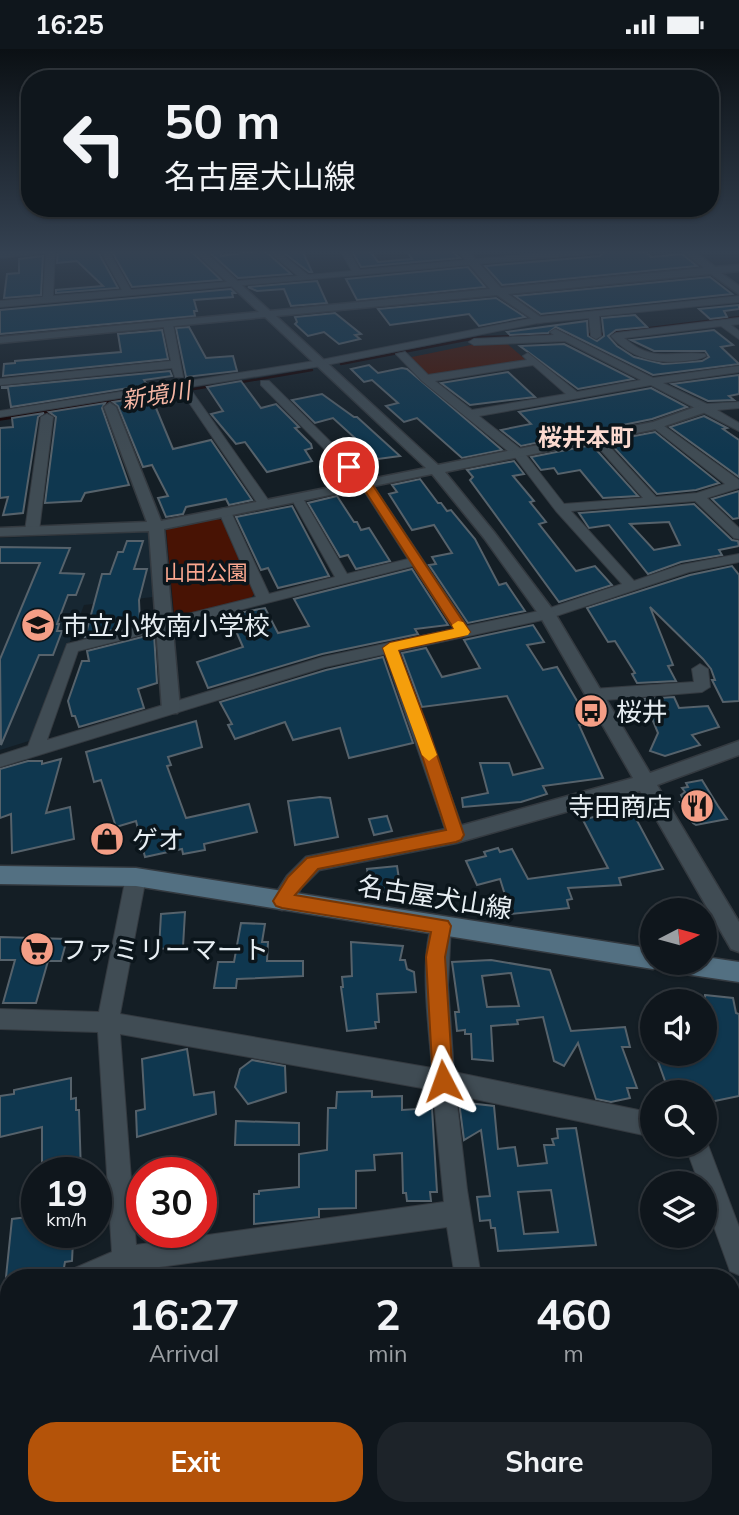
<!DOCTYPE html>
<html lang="en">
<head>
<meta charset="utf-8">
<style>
	:root { --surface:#0f161c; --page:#1d2329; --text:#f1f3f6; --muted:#9b9fa3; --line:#2f353b; --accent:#b45309 }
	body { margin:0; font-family:Mulish,"Noto Sans JP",sans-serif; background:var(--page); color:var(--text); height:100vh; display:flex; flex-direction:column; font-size:26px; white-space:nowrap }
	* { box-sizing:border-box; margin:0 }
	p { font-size:23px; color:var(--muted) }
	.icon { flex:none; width:38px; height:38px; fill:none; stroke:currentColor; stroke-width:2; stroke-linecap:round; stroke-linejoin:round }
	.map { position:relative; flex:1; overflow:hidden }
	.drawer { position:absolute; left:0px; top:1220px; width:740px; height:247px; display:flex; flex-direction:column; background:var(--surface); border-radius:28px 28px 0 0; box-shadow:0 2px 5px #0004,0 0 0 2px var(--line) }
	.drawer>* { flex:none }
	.hud { position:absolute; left:21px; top:21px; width:698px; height:147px; border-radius:28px; box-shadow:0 2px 5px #0004,0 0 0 2px var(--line); background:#0f161c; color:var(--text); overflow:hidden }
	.needle { width:46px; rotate:84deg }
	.tools { position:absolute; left:640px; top:849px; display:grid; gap:14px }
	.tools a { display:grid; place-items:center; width:77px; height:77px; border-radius:50%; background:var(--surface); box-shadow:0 2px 5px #0004,0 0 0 2px var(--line); font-size:35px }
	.speed { position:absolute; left:21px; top:1108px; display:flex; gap:14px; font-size:35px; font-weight:700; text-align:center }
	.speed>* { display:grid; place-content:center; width:91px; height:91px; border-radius:50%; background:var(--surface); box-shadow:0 2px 5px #0004,0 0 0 2px var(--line); line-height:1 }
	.speed small { font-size:18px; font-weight:400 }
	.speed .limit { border:10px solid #d22; background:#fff; color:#111 }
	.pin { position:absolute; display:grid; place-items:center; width:60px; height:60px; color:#fff; margin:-30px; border:4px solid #fff; border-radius:50%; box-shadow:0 2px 7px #0007 }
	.me { position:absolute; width:77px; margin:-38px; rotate:356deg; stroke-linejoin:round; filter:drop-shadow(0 0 5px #0008) }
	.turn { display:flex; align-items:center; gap:24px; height:147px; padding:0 28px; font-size:32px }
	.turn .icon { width:91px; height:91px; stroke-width:2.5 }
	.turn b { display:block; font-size:49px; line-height:60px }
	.eta { display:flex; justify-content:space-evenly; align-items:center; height:119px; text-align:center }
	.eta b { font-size:42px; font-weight:700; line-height:49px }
	.primary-button { display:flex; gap:14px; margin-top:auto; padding:14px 28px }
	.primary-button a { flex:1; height:80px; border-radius:28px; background:var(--accent); color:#fff; font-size:28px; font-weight:700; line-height:80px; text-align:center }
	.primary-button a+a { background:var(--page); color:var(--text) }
	.status { display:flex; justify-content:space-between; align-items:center; height:49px; padding:0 35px; background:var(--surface); direction:ltr }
	.status svg { height:19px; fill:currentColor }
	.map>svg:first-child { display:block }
</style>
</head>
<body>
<div class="status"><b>16:25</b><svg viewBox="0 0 49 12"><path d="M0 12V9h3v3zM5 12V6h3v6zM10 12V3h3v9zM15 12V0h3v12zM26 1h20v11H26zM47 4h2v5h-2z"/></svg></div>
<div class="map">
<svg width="739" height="1466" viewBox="0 0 739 1466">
	<rect width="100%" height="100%" fill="#141e25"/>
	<path fill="#172732" d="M145,483L149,485L153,548L84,556L32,691L0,701V489Z"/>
	<g fill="#481304">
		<path d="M485,293H505L526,311L429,327L407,309Z"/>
		<path d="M216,470L222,471L255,544L251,549L179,567L174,565L166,480Z"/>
	</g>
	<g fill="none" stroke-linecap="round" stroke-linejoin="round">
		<g stroke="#140000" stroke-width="2.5">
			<path d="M341,315L481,288L601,285L739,268"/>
			<path d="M236,334L312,321"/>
			<path d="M157,346L212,337"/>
		</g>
		<path stroke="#140000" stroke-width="3.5" d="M0,370L168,344"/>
	</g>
	<g fill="#0f374f" stroke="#56626b" stroke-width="2" fill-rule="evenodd">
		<path d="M58,201H97L118,239L56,244V241L103,237L77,212L57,214Z"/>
		<path d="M111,201H190L221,231L132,238Z"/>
		<path d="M207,201H221V207L264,201L291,225L238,229Z"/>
		<path d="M280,201H302L312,223H309Z"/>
		<path d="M351,201L371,203L378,213L412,210L406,201H451L460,209L361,218Z"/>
		<path d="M621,201L646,203L651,208L682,205L697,217L502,236L485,217L600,207L606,202Z"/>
		<path d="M43,207L41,246L4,249L7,225L19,224V210Z"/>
		<path d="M468,218L485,238L357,251L346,230Z"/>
		<path d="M710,228L732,245L541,265L515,247Z"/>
		<path d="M317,232L327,254L291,257L284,240L257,242L248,238Z"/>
		<path d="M231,240L235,244H232L233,248L194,251L197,262H194L195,267L0,285V261Z"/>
		<path d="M496,249L525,268L479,277L469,265L390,276L378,260Z"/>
		<path d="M739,256V260L724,262L727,268L710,270L699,260Z"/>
		<path d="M335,264L361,285L355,286L360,290L339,295L324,283L308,287L295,275L297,273L295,268Z"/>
		<path d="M635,266L647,278L616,281L608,287L617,297L634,308L663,315L702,312L709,308L705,302H654L631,291L714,281L733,296L721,298L739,315L653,326L556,278L548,284L510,286L507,283L587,272L588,287L597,292L604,287L602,269Z"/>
		<path d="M189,278L206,309L233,307L237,322L186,328L176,279Z"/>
		<path d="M162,281L168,310L3,327L4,315L15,314V312L121,303L118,285Z"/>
		<path d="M564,295L633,330L578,340L520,297Z"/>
		<path d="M369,316L378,324L402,319L407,320L502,401L462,409L417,369L404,373L386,357L398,354L372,331L364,333L351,320Z"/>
		<path d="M170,322L172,327L144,331L147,336L11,358L8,339H2V338Z"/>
		<path d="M508,323L535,348L470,356L441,334Z"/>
		<path d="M739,326V345L729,347L734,351L708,352L672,335Z"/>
		<path d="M241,332L261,359L276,355L299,378L295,379L311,395L312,399L305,401L312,412L267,423L245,393L236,395L211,365L223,362L207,338Z"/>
		<path d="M651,339L687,358L652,370L521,397L501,381L531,375L519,363Z"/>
		<path d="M322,345L354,368H357L400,407L378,410L333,369L315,374L292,351Z"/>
		<path d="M151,347L173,400L211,391L252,451L229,456L226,450L186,458L183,465L166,468L158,449L168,447L152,416L143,418L118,357L113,353Z"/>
		<path d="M105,354L102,359L129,436L85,444L81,452L45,454L56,368L49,363Z"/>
		<path d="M44,364L38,368L23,464L3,466L8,448L0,449V379L13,378L12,369Z"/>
		<path d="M704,367L727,379L723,380L739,391V428L670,378Z"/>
		<path d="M655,383L719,434L696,441L657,445L608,392Z"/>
		<path d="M592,396L638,447L603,449L580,421L558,425L554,419L541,421L531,408Z"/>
		<path d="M514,412L524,425L513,427L534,452L530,453L546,473L539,475L576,522L595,517L612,536L559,553L470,431L473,428L467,421Z"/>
		<path d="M420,430L438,454H441L447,462L451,461L475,490L499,536L506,534L525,562L468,574L429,516L436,515L432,508L452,504L434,476L412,481L389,445L397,443L392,436Z"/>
		<path d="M739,442V469L733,470L712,450Z"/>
		<path d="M337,447L354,473H357L361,481L369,479L390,512L356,520L348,506L340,508L308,454Z"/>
		<path d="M694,455L732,491L738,492L739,497L719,501L722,506L681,513L648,525L609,476L589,479L579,464ZM669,473L680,496L654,501L630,475Z"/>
		<path d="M292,457L329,527L278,539L268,519L261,521L236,468Z"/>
		<path d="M127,492H143L134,520H147L139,551L140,574L85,588L102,525H110L118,503H123Z"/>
		<path d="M0,498L70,499L60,524L84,525L76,546H68L57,575H59L57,582H62L53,606H39L1,696L0,610L40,514H0Z"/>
		<path d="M732,517L739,526V652L723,653L712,631H715L711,620L703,610L650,558L673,616L668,617L676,632L637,634L632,625L635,624L615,592L608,593L587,559L690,526Z"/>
		<path d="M412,520L448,576L415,580L418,585L322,605L208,639L197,613L243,598L229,566L265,559L278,584L309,577L294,550Z"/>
		<path d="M533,576L544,593L527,596L543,621L557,618L590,674L579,676L603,729L543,737L547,745L521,753L463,758L462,749L488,744L480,714H509L513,726L543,719L507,647L422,658L402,604L426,599L442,628L480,619L464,591Z"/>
		<path d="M154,585L157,634L138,640L144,659L79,678L75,667H72L68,652L82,612H89L87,602Z"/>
		<path d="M383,608L413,694L349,709L340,679L293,691L285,673L235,690L228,676L232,675L220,653L326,621Z"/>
		<path d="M674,648L679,659L708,657L719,678L692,686L700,696L665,707L650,702L658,684L644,650Z"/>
		<path d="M196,672L202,698L168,708L171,716L167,717L186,769L249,755L257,783L204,795L205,801L183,805L182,800L145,808L136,772L116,778L101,731L94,733L86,703Z"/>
		<path d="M61,710L46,764L70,758L74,790L12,804L11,765L0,769V720L28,712H42V715Z"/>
		<path d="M702,731L718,757L727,770L696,776L693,774L680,753H685L681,746L685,743L682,739L688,738L686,734Z"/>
		<path d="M320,748L330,749L338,788L295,796L288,752Z"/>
		<path d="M620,760L634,766L663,820L619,829L621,836L568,839L572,850L567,851L569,859L511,865L500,830L477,836L466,812L486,807L484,803L498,799L500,803L512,800L528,830L608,819L583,771Z"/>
		<path d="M387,767L392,782L374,786L369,770Z"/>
		<path d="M397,817L401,843H371L367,820Z"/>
		<path d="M185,863L183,898L159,900L161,865Z"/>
		<path d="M241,874L265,875L262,893H268L267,912H303V927L237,930L236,939H214L218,913H234Z"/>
		<path d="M0,888L67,890L61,912H48L36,954H3L15,911H0Z"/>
		<path d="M351,893L403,897L400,911H405L407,920L414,923L416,943L377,945L379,973H375L376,979L347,982L341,938H343L342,928L352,927Z"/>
		<path d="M491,911L550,921L571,982L625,978L630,998H622L637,1039H627L630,1049L611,1053L596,1050L578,994L564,1017L554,1012L543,968L517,971L518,975L491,977L493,1012L472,1010L471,985H465V981L457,982L455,963H459L452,913ZM511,924L519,957L487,958L482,927Z"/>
		<path d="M705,946L733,949L736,964L739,965V1047L705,1054V1043H669L655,1004H676L678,1010L705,1007Z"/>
		<path d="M187,1000L194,1046L214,1043L216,1065L137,1088L136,1062L145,1060L142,1010Z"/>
		<path d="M252,1011L285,1017L286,1043L248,1055L235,1038L240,1020Z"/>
		<path d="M71,1029V1050L76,1049V1061H79L81,1124H42V1078L0,1088V1047L14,1045V1041Z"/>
		<path d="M372,1042V1048L402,1047V1061L432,1059L437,1143H430L431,1152H407L406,1144H403L402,1104L374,1106L375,1121L356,1122V1159L319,1160V1168L254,1175V1145H259V1142L299,1138V1105L327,1101L328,1059H336L337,1043Z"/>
		<path d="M459,1053L494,1057L498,1100L515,1098L518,1117L547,1114L544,1096H554L552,1090L558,1089L557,1080L576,1079L596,1196L498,1202L495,1179H491L490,1171L480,1172L477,1148L490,1147L481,1081L464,1091ZM551,1141L558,1183L524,1185L518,1143Z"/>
		<path d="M236,1072L299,1074V1096H235Z"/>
		<path d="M35,1167L37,1183H68L67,1194L73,1192L72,1212L65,1213L63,1224L33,1228H6L12,1170Z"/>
	</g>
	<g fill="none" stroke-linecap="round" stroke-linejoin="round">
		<g stroke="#343a40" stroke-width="2">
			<g id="minor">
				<path d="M26,201H55L53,247L122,241L100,201H108L131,241L298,227L267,201H276L308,226L352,222L340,201H348L360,221L574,201H604L600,204L0,258V252L43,248L46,204L0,209V203Z"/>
				<path d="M739,247V253L599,267L601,287L596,290L591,287L589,269L538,274L321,317L0,368V362L321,311L538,268Z"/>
				<path d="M739,269V275L731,276L739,282V290L721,277L624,289C654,315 671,301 705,305L706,307C700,311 692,311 684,312C655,315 631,309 611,287L616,284Z"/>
				<path d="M168,272L173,275L183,328H175L172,319L0,336V330L171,312L163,275Z"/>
				<path d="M555,280L653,329L739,317V323L663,334L707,355L739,353V359L717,361L739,374V382L651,336L479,367L522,401L564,455L643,449L591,390L589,388L595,384L599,386L656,448L697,444L725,435L650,376L660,374L739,431V439L707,449L739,479V490L734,489L695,452L571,462L634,532L681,516L739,505V513L689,523L547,570L399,602L465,786L463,791L456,793L449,791L447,786L385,605L325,618L0,718V706L28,697L67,595L256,548L219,463L220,460L225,459L231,463L269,545L335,528L291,449L293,446H301L347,525L408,510L361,437L261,336V332H269L370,432L467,577L544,561L622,535L556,462L514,407L422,332L396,305L405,303L428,326L527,311L523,307L528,304L577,343L641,331L565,292L474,296L469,293L474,290L554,286L550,283ZM533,316L566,345L472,361L435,332ZM413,517L454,580L323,608L47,691L78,602Z"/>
				<path d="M185,344H193L271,455L270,458H260L184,346Z"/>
				<path d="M47,365L53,368L39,482L32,486L25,482L41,368Z"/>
				<path d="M700,615L708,620L710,638L702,643L593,652L585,646L593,640L694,633L692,620Z"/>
				<path d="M136,820L143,822L146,828L120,965L432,1019C429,981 418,904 434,871L441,868L448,871L451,877L448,936L454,1023L653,1064V1088L456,1046L467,1141L481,1228H455L447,1178L138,1221L139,1228H71L75,1219L112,1203L98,983L0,980V960L99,963L126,828L129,822ZM120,985L433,1041L444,1153L136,1196Z"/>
				<path d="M705,1088L739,1178V1226L730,1222L705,1153V1134H699L685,1096H705Z"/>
				<path d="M9,1250V1278L0,1281V1254Z"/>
				<path d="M739,1319V1347L732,1348V1320Z"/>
				<path d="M52,1458H103L100,1466H49Z"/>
				<path d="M132,1458H162L163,1466H133Z"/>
				<path d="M495,1458H525L527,1466H497Z"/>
			</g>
		</g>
		<g stroke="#343a40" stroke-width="3">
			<path id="tertiary" d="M193,201H203L270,262L490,240L457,201H467L501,239L704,219L681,201H692L715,218L739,216V222L721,224L739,237V245L711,225L508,245L542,269V273L538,274L497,246L276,267L438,416L653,373L701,356H709V362L656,380L445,423L494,483L553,561L650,724L739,692V706L657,736L739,873V903L731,900L640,742L456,794L319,821L301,839L290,858L282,861L274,858L271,852L287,827L306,808L456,778L633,729L540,567L484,489L432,425L164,480L180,660L177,664H165L162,660L149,482L0,487V479L147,473L104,358L110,354L116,358L161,472L426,419L265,268L0,294V288L259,263Z"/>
		</g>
		<g stroke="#343a40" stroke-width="3">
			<g id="secondary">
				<path d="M0,817L136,819L653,900V914H663L653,920L136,837L0,835Z"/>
				<path d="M705,908L739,913V933L678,924L670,921L667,914H705Z"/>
			</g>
		</g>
		<use href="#minor" fill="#404c54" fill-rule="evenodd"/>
		<use href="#tertiary" fill="#404c54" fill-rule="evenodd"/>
		<use href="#secondary" fill="#537082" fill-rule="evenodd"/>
	</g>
	<linearGradient id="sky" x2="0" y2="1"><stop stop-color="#0b1014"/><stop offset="0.5" stop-color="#344151"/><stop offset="1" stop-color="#344151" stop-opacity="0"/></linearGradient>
	<rect width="739" height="406" fill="url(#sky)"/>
	<path fill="#b45309" stroke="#753606" stroke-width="2" d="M345,416H353L370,432L470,583L463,587L398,601L427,676L464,786L461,791L456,793L318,820L295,846L448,872L451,877L445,908L453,1032L450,1040L443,1042L436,1040L433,1032L426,908L431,883L282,859L276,857L273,852L288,828L307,809L446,781L412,676L383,599L390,594L454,580L362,437L344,418Z"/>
	<path fill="#f59e0b" d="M458,572L463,573L470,583L468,586L398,601L437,706L429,712L422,706L383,599L390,594L454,580L452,576Z"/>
	<defs>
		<g id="school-disc" transform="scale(1.75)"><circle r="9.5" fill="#f49e86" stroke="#0b151b"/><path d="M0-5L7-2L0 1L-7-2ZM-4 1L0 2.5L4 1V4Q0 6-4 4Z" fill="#111"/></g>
		<g id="bus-disc" transform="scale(1.75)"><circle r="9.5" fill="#f49e86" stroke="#0b151b"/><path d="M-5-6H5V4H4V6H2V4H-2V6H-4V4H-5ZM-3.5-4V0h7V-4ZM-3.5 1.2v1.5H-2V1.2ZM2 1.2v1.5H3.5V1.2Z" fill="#111"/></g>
		<g id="restaurant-disc" transform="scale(1.75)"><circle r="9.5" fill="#f49e86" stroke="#0b151b"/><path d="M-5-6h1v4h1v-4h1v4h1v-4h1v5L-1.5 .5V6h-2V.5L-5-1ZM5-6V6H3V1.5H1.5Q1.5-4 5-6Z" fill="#111"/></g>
		<g id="shop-disc" transform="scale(1.75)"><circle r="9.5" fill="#f49e86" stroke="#0b151b"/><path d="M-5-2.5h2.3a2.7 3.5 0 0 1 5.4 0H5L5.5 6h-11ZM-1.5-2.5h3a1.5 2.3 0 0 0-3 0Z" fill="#111"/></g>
		<g id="supermarket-disc" transform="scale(1.75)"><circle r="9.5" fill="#f49e86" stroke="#0b151b"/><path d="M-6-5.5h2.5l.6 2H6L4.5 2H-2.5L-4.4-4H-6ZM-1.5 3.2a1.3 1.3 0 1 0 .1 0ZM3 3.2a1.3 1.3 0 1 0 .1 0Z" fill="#111"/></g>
	</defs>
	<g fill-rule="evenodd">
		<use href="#school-disc" x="38" y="576"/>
		<use href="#bus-disc" x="591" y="662"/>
		<use href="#restaurant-disc" x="697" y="757"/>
		<use href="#shop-disc" x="107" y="790"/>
		<use href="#supermarket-disc" x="37" y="900"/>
	</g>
	<g text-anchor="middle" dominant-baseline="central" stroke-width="7" stroke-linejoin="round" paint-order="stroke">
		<g font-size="21" fill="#faa78f" stroke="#0b151b">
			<text x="206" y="523">山田公園</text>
		</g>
		<g font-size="23" font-style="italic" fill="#f6b6a4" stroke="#0b151b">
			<text transform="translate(156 346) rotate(-9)">新境川</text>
		</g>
		<g font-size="24" font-weight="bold" fill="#fbdad0" stroke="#0b151b">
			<text x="586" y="388">桜井本町</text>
		</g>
		<g font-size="26" fill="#e6edf2" stroke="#0b151b" text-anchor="start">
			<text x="62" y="576">市立小牧南小学校</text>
			<text x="616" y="662">桜井</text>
			<text x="672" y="757" text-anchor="end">寺田商店</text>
			<text x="132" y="790">ゲオ</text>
			<text x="61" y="900">ファミリーマート</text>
		</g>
		<g font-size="26" fill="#e6edf2" stroke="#0b151b">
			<text transform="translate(435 848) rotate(9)">名古屋犬山線</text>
		</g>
	</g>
</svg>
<div class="tools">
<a><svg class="needle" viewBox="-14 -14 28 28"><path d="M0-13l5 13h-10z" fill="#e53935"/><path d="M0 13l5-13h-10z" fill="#9b9fa3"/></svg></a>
<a><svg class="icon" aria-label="sound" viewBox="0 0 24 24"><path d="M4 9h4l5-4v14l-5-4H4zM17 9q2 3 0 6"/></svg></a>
<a><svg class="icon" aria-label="search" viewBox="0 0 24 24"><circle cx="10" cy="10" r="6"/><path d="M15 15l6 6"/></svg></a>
<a><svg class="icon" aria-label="layers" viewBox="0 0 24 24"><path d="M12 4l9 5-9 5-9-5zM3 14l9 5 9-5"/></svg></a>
</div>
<div class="speed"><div>19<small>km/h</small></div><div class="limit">30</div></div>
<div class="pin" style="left:349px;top:418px;background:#d93025"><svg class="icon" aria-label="arrive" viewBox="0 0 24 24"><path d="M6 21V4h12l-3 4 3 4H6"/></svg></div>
<svg class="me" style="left:443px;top:1032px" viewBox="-20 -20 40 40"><path d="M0-17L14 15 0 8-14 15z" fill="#b45309" stroke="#fff" stroke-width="4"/></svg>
<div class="hud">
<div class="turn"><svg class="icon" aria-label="left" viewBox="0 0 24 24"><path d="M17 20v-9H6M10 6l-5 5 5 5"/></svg><div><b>50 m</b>名古屋犬山線</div></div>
</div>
<section class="drawer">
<div class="eta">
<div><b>16:27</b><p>Arrival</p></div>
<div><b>2</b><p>min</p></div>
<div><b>460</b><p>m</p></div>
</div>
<div class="primary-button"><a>Exit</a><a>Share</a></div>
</section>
</div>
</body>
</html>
